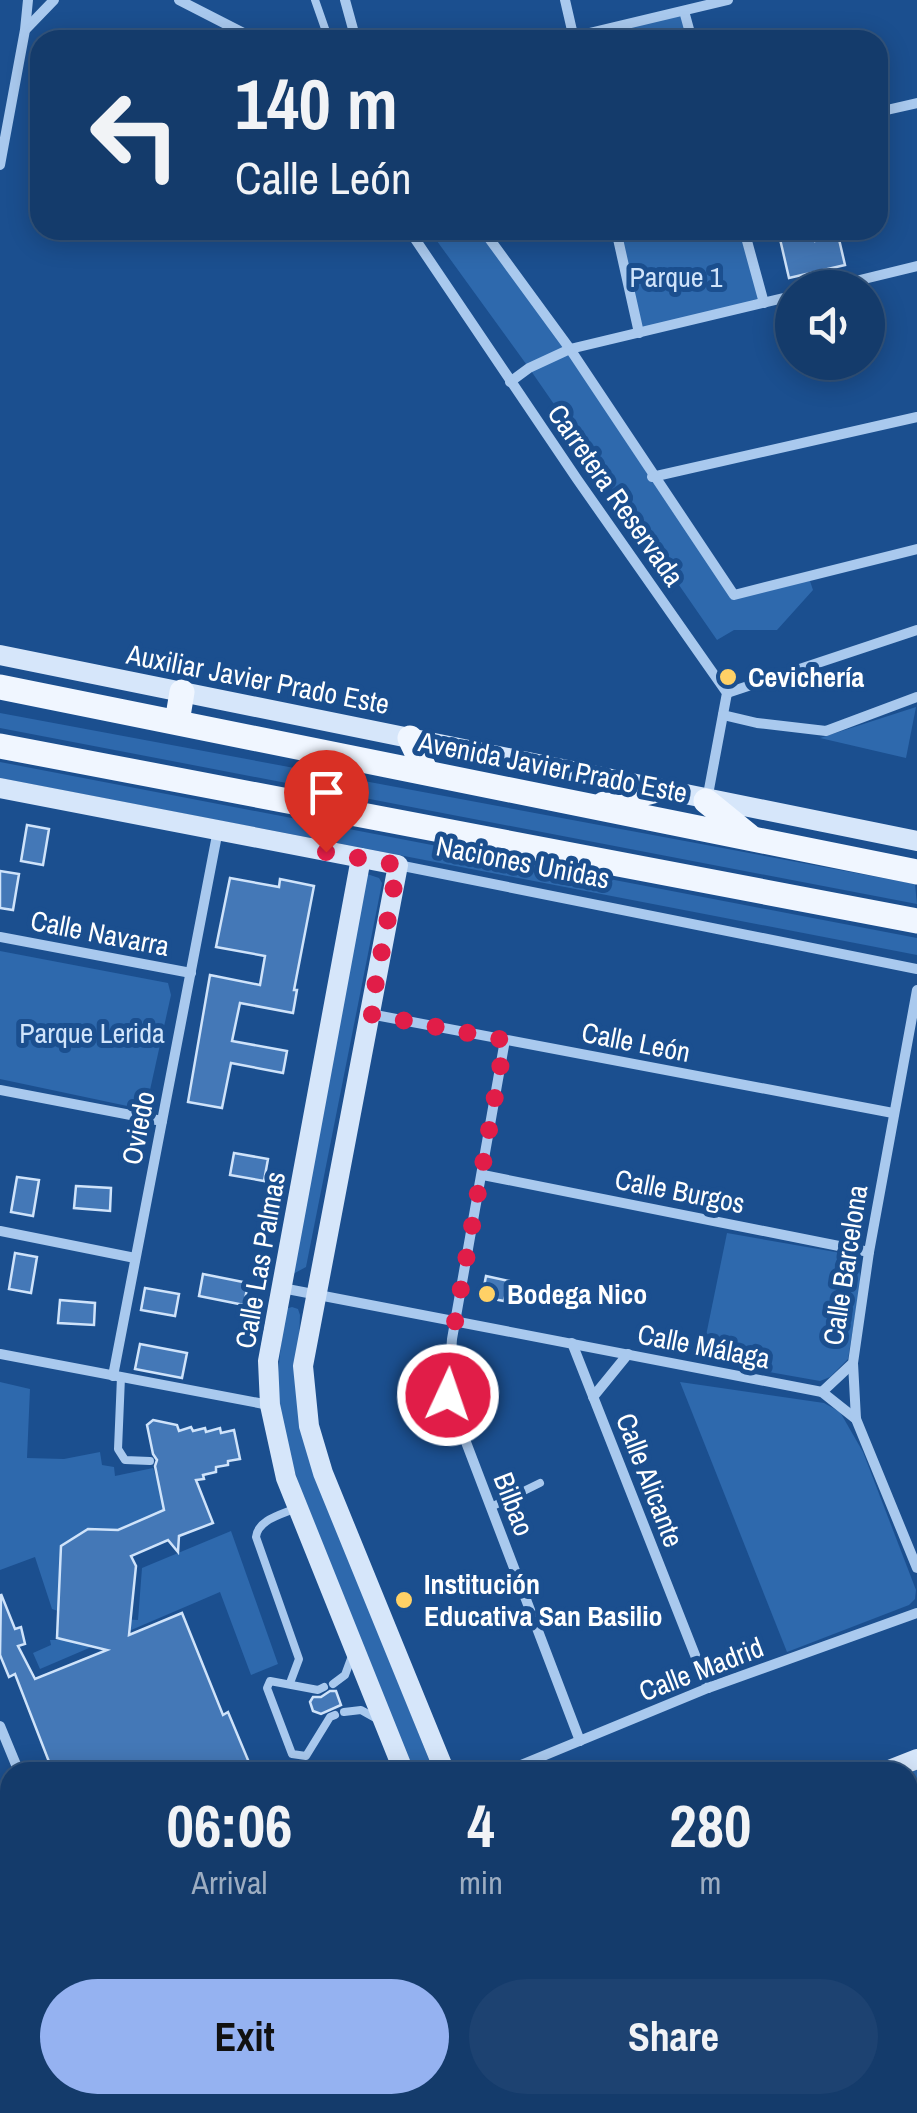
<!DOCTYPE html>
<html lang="en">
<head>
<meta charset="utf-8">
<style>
	:root { --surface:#143b6b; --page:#1d4271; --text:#f1f3f6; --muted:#9dadc1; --line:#33557e; --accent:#95b2f1 }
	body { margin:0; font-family:"Archivo Narrow",sans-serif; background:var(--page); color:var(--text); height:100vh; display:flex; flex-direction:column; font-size:38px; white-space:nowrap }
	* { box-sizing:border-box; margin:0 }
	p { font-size:32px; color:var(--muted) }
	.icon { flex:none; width:55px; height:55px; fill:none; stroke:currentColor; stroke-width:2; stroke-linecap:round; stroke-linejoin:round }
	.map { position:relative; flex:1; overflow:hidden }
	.sheet { position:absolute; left:0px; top:1762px; width:918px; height:352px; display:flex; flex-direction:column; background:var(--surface); border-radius:30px 30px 0 0; box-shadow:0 5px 25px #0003,0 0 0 2px var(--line) }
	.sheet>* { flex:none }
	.guide { position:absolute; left:30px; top:30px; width:858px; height:210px; border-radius:30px; box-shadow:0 5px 25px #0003,0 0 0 2px var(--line); background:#143b6b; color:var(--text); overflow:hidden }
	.buttons { position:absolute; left:775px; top:270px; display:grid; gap:20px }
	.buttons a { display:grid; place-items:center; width:110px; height:110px; border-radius:50%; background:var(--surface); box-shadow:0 5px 25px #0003,0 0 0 2px var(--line); font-size:50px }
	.pin { position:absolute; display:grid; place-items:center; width:85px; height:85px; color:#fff; margin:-102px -42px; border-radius:50% 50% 50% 0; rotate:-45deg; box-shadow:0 0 10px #0007 }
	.pin .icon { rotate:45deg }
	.me { position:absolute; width:110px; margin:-55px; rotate:3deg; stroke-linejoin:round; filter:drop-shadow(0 0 8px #0008) }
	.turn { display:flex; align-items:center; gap:35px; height:210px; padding:0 40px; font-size:45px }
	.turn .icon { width:130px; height:130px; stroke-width:2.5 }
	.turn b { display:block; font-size:70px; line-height:85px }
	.eta { display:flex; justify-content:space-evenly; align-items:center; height:170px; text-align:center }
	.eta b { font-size:60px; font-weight:700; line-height:70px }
	.cta { display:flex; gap:20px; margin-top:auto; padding:20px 40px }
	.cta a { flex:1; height:115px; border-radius:60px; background:var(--accent); color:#111; font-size:40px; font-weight:700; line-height:115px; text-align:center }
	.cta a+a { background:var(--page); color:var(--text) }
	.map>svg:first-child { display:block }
</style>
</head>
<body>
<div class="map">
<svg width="917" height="2113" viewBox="0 0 917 2113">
	<rect width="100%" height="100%" fill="#1b4f8f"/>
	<g fill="#2e69ad">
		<path d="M684,11L692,40H574Z"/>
		<path d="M429,230H483L735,593L808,575L813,590L777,630H734L717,640L529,368Z"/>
		<path d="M616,230H744L764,303L639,333Z"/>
		<path d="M916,707L906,758L820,738Z"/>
		<path d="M0,713L915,884L917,904L0,728Z"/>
		<path d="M0,762L917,938V955L0,778Z"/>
		<path d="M367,874L379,878L382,883L306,1267L293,1274Z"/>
		<path d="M0,951L168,983L171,995L148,1099L132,1107L0,1079Z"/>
		<path d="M727,1233L847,1254L859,1270L861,1279L848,1359L830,1377L820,1381L701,1360Z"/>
		<path d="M292,1307L298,1309L300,1315L298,1368L309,1460L434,1772H413L311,1520L281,1430L277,1381L285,1309Z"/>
		<path d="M0,1382L30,1389L27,1458L64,1459L100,1452L102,1465L114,1467L115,1476L153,1468L167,1509L117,1529H88L61,1546L58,1611L52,1609L35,1557L0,1570Z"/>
		<path d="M680,1382L824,1403L840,1412L863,1452L916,1590L915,1599L909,1605L787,1652Z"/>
		<path d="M231,1531L278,1664L251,1675L220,1592L40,1669L33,1653L51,1645L50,1640H66L119,1619L138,1620L142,1568Z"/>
		<path d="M917,1770V1849L908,1853V1774Z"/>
		<path d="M90,2105H281L261,2113H70Z"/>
	</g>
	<g fill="#4478b7" stroke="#cfe3fa" stroke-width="2.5">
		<path d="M813,231L815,241L838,235L845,265L789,278L780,239Z"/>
		<path d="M27,825L49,829L43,865L21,861Z"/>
		<path d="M0,871L19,874L13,910L0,908Z"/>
		<path d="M230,878L279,887L280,879L314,886L294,990H297L293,1013L240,1003L232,1041L287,1051L283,1073L231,1063L222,1108L188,1102L210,975L260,985L265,956L216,947Z"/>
		<path d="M234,1153L268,1159L264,1181L230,1175Z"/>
		<path d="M17,1177L39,1180L33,1216L11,1212Z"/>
		<path d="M76,1186L111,1188L110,1211L74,1208Z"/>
		<path d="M15,1253L37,1257L31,1293L9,1289Z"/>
		<path d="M203,1274L248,1283L244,1305L199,1296Z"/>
		<path d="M486,1276L509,1281L504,1301L482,1297Z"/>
		<path d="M145,1288L179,1294L175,1316L141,1310Z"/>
		<path d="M60,1300L95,1303L94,1325L58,1323Z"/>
		<path d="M140,1344L187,1353L182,1378L135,1369Z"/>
		<path d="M153,1420L177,1425L179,1431L191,1427L193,1431L205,1428L206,1432L220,1428L221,1433L234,1430L240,1459L228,1461V1465L216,1467V1472L203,1475L204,1479L196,1480L213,1523L179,1536L178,1552L168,1540L131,1556L136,1566L129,1635L182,1613L223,1715L228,1712L253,1772H53L15,1674L9,1677L0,1655L1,1594L15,1629L21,1627L25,1644L18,1646L35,1679L107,1650L57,1638L61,1546L88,1529L118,1530L164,1510L155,1466L157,1460L153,1454L147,1425Z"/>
		<path d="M330,1691H336L341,1705L321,1714L313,1711L310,1702L313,1697H321Z"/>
	</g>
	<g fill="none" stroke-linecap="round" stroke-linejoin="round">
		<g stroke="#a9c9ee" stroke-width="8">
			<path d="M315,0L329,40"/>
			<path d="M121,1377L118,1449L125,1460L150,1461"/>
			<path d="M491,1507L540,1483"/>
			<path d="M290,1683L299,1659L256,1537C258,1520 280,1515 294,1509"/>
			<path d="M333,1684L345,1675L352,1656"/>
			<path d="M324,1687L318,1690L270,1681L267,1688L292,1754L306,1756L330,1717L335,1715"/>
			<path d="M344,1712L361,1710L377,1719"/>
		</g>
		<g stroke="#a9c9ee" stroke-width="10">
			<path d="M179,0L257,40"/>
			<path d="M345,0L356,40"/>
			<path d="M565,0L574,39"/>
			<path d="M684,11L692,40"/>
			<path d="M26,29L54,0"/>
			<path d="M560,40L728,0"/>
			<path d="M878,112L917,103"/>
			<path d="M0,165L25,30L28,0"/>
			<path d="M409,230L577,479L727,693L707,800"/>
			<path d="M483,230L570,349L734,595L917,549"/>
			<path d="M616,230L639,333"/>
			<path d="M744,230L764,303"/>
			<path d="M827,288L917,266"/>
			<path d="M510,382L529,368L570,349L792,296"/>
			<path d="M652,477L917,417"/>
			<path d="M727,693L917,630"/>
			<path d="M723,715L757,723L826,731L917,697"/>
			<path d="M398,865L917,969"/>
			<path d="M0,937L191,973"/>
			<path d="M370,1014L893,1113"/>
			<path d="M505,1040L452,1339L448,1395L580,1741"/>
			<path d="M0,1090L162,1121"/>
			<path d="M483,1175L869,1252"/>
			<path d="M0,1231L135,1258"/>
			<path d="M282,1288L822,1392L856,1419L917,1568"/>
			<path d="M572,1343L708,1688"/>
			<path d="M0,1354L269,1405"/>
			<path d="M853,1363L856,1419"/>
			<path d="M113,1376L218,830"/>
			<path d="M822,1392L853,1363L869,1252L917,990"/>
			<path d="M593,1397L628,1354"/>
			<path d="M0,1726L19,1772"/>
			<path d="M504,1772L708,1688L917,1613"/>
			<path d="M908,2067L917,2064"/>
			<path d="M0,2086L11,2113"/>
			<path d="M347,2105L349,2113"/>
			<path d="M782,2113L804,2105"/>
		</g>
		<g stroke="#d6e6fa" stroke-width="20">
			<path d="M0,655L917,841"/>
			<path d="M0,788L398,865L303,1366L309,1426L323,1473L445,1772"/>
			<path d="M361,858L268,1361L270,1405L286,1478L404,1772"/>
			<path d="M884,1772L917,1759"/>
			<path d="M908,1868L917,1864"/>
			<path d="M537,2105L540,2113"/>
			<path d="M573,2105L576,2113"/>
			<path d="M52,2113L71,2105"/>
			<path d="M286,2113L306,2105"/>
		</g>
		<g stroke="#f0f6ff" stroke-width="25">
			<path d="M0,687L917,872"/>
			<path d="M177,722L182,692"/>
			<path d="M410,738L426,772"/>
			<path d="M0,746L917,921"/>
			<path d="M706,801L749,836"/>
			<path d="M604,804L657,790"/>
		</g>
	</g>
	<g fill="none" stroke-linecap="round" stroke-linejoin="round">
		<path stroke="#e11d48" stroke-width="18" stroke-dasharray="0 32.4" d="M326,852L398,865L370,1014L505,1040L452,1339L448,1395"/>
	</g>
	<g fill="#ffd166" stroke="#1b4f8f" stroke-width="4">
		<circle cx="728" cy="677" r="10"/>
		<circle cx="487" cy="1294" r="10"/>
		<circle cx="404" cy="1600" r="10"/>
	</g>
	<g text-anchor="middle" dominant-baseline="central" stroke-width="10" stroke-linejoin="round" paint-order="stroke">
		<g font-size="28" fill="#cfe3fa" stroke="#1b4f8f">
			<text x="676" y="277">Parque 1</text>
			<text x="92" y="1033">Parque Lerida</text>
		</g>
		<g font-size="28" fill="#fff" stroke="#1b4f8f">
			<text transform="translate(616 495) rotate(55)">Carretera Reservada</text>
			<text transform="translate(258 679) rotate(11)">Auxiliar Javier Prado Este</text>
			<text transform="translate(553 767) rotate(11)">Avenida Javier Prado Este</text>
			<text transform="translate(523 862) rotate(11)">Naciones Unidas</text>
			<text transform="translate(100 933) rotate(11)">Calle Navarra</text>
			<text transform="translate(636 1042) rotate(11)">Calle León</text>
			<text transform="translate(138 1128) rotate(-79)">Oviedo</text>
			<text transform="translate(680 1191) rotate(11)">Calle Burgos</text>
			<text transform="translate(260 1260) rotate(-80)">Calle Las Palmas</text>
			<text transform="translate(845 1265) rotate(-81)">Calle Barcelona</text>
			<text transform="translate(704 1346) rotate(11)">Calle Málaga</text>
			<text transform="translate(650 1480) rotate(69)">Calle Alicante</text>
			<text transform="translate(514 1504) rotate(69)">Bilbao</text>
			<text transform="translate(701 1669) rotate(-21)">Calle Madrid</text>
		</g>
		<g font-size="28" font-weight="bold" fill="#fff" stroke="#1b4f8f" text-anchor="start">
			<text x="748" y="677">Cevichería</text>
			<text x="507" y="1294">Bodega Nico</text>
			<text x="424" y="1584">Institución<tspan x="424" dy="32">Educativa San Basilio</tspan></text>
		</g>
	</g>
</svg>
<div class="buttons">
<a><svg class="icon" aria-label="sound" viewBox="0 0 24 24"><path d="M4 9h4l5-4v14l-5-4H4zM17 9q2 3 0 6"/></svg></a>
</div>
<div class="pin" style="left:326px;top:852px;background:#d93025"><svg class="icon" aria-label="arrive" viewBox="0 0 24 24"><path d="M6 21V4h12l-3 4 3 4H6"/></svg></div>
<svg class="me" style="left:448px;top:1395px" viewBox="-20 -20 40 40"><circle r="17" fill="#e11d48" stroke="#fff" stroke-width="3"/><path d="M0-11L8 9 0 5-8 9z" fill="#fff"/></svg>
<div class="guide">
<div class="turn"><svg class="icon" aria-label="left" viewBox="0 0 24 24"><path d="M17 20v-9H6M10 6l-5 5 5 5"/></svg><div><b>140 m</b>Calle León</div></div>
</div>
<section class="sheet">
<div class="eta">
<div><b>06:06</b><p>Arrival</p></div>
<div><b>4</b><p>min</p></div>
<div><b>280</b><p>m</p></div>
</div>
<div class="cta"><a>Exit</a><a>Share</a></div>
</section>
</div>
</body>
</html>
